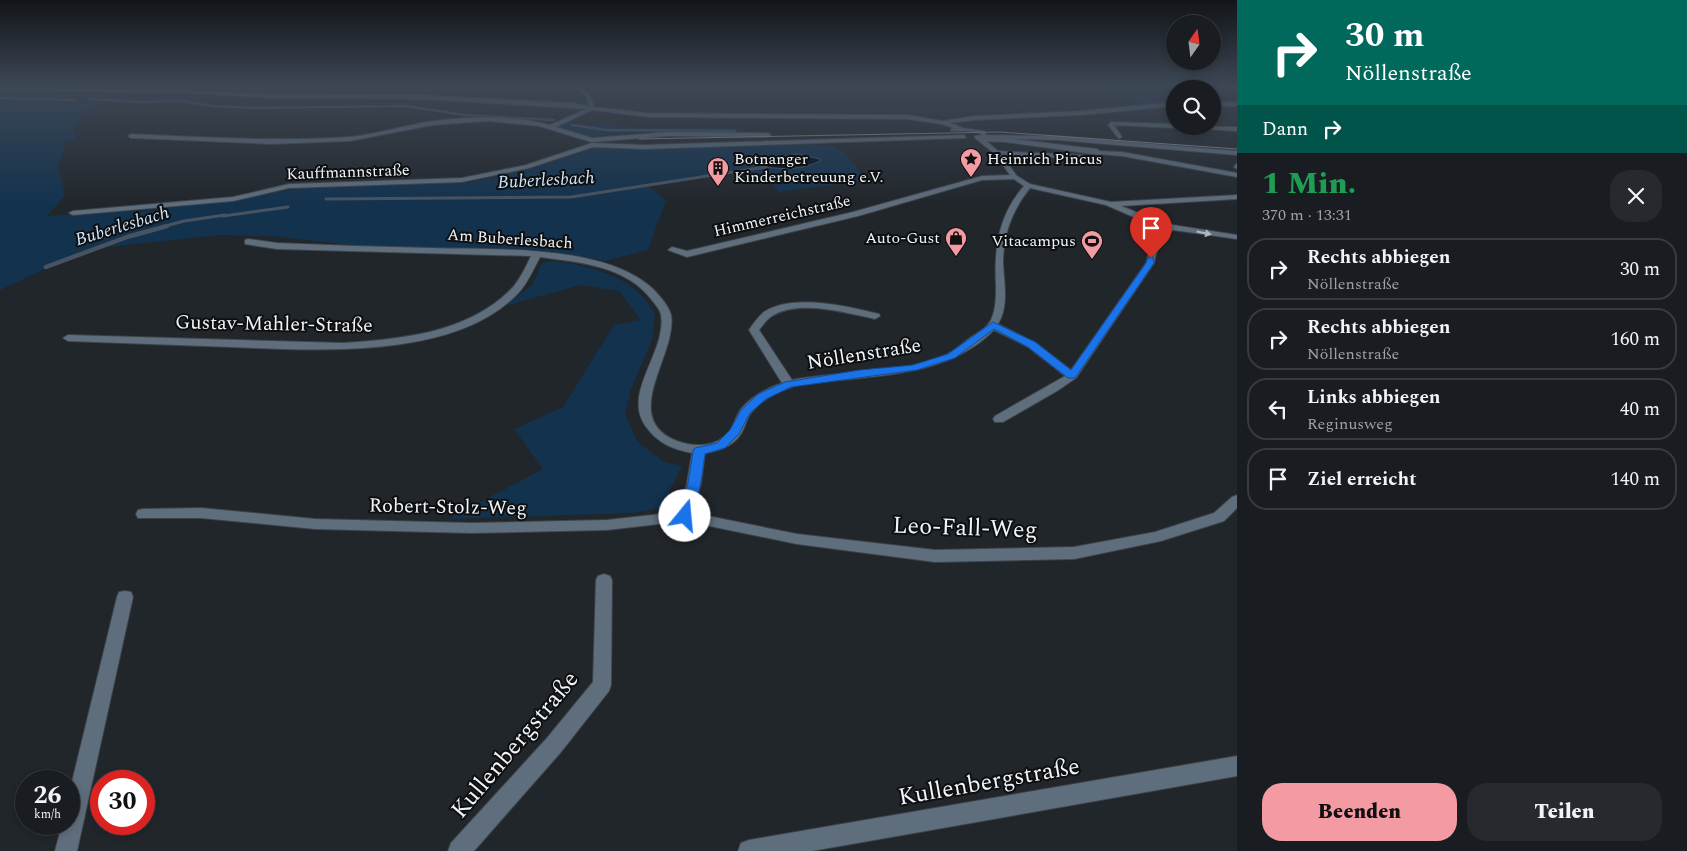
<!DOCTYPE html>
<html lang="de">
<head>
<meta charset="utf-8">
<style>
	:root { --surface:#191c20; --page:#26292d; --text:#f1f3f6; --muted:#9fa1a5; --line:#373a3e; --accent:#f49aa3 }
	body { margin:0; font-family:Spectral,serif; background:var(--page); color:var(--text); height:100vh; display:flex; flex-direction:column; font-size:19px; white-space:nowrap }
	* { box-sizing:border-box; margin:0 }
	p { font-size:16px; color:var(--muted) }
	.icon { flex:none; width:28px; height:28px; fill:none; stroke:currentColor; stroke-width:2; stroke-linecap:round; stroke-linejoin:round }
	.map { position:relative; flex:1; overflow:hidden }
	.details { display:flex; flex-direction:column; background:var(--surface); width:450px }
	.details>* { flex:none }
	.guide { background:#00695c; color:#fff; overflow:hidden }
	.needle { width:32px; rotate:14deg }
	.tools { position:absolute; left:1166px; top:15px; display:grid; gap:10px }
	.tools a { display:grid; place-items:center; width:55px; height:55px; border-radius:50%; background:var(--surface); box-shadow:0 2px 8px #0003,0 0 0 1px var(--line); font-size:25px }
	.speed { position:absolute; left:15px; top:770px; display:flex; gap:10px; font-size:25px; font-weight:700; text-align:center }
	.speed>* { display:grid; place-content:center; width:65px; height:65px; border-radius:50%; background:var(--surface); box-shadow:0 2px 8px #0003,0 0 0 1px var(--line); line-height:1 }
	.speed small { font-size:12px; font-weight:400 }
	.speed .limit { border:8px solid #d22; background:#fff; color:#111 }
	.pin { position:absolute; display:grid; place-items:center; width:42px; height:42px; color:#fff; margin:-51px -21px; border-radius:50% 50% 50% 0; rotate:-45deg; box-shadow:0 0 5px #0007 }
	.pin .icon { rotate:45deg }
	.me { position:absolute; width:55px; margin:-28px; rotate:17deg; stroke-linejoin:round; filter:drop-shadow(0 0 4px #0008) }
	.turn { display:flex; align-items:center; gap:18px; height:105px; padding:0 25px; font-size:22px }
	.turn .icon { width:65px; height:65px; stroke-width:2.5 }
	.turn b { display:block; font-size:35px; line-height:42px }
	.then { display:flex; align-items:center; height:48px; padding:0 25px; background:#0003; gap:10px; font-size:19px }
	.round { display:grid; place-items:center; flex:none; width:52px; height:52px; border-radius:20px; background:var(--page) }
	.headline { display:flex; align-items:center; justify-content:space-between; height:85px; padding:0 25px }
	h1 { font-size:30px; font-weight:800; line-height:38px; color:#1e9e55 }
	.cta { display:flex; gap:10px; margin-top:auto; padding:10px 25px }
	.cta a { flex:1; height:58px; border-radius:20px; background:var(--accent); color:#111; font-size:20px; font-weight:800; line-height:58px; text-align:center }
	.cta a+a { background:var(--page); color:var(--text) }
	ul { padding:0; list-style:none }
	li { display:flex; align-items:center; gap:15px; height:62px; margin:0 10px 8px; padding:0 15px; border:2px solid var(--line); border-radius:20px }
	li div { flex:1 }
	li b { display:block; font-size:19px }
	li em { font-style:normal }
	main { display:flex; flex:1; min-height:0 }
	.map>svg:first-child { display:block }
</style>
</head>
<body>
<main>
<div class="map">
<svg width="1237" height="851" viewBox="0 0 1237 851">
	<rect width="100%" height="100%" fill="#21262b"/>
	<g fill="#13324e">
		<path d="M1085,86H1156L1175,95V103L1152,104Z"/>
		<path d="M0,90L83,92C56,103 28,99 0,97Z"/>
		<path d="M93,93L210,94L196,102L81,98Z"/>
		<path d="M0,99L92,104L73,131L78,138L67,142L58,166L65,196L47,216L155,210L324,185L468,183L532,168L596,148L634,150L814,144C820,148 826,144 833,146C846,151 858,170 867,180L779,192L770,181L738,170L648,186L666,200L648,250L604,261L553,252L351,245L271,236L219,235L97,248L70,257L0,290Z"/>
		<path d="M567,122L638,128H737L739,132H634L586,137L556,127Z"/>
		<path d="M554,261C582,265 616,272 638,292C645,298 650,307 655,313L652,340L631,389L625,414L637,441L664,462L682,466L661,508L632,513L449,519L543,469L514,429L563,407L614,325L641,320L619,291L580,285L505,306L532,285L542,263Z"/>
	</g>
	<path fill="#000d22" stroke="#485362" d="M798,154L820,159V161C804,169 784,170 766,167L764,164L767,160Z"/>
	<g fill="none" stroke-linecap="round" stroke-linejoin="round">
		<g stroke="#485362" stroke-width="2.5">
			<path d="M0,98L74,100"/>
			<path d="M88,99L140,102L180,101L212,106L253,108L405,106L465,115L554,120"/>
			<path d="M572,125L606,130L735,131"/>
		</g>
		<g stroke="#485362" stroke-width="3">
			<path d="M326,199L571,197L766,167"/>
			<path d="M223,216L288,207"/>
			<path d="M162,227L184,221L225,215"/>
		</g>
		<path stroke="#485362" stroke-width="4.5" d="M46,267L127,237L167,226"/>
		<g stroke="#3e4348" stroke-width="2">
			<g id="pedestrian">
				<path d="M981,138H1005L1097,149L1103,153L1100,155L1005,142L979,141Z"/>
				<path d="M997,151L1083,155L1086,157L1083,159L995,154Z"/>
				<path d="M1237,163V169L1234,167Z"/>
			</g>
		</g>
		<g stroke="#3e4348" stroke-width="2">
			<g id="minor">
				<path d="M574,86C587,86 591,97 594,107L648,113L907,115L943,121L975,116L1081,111L1175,102V106L1081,115L975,120L950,123L963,128L984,131L986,135L1057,136L1237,151V155L1057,140L983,138L999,152L1017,176L1030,184L1111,202L1237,195V199L1121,206L1151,218L1173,225L1237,235V239L1173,230C1160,239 1157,248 1154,263L1076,378L1057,391L1003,422H995L993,419L995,416L1065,376L1028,347L994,330C953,371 897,374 842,380C824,381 806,382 789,388C775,393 760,401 751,413C747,418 746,424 743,430C736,445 720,451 705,453L701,483L693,513L797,534L935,550L1074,547L1155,532L1214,513L1232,497L1237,495V508L1224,521L1161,541L1074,559L935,562L797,544L685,521L607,530L471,533L315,529L201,518H138L136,514L138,510L143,509L201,508L315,519L471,523L607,520L679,512L687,483L692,453C673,449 659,444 647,428C620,394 667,353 661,315C660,309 655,304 651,299C626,266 579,262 540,257C534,268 529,280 521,290C459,361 316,350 231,347C177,345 122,343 68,341L63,338L68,335L343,343C401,339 471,333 514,286C521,277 526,267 531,256L277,249L245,244V240L248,239L277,243C329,245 380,247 432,248C495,250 603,244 652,288C658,294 669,306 671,315C678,354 618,418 677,441C694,447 716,448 729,432C734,425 736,416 741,409C752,396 767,388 782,383L749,330C753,324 758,317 764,312C792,293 848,306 879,314L880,316L875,319C846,313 799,299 772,316C767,319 763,325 759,330L792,380C842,370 899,376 946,355C955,351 963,343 971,337C979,332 987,328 991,320C996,309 996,297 996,286C994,248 998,216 1024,186L1014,179L982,180L858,216L687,257L668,250L672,247L687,251L853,212L982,176L1010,175L995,154L975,138V136L981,135L980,133L967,131H951V129L954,128L941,124L907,119L648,117L592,110L556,127L592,138L669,132L768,133L771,135L768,137L669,136L591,142L539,126L488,121L433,125L350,141L271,144L131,138L128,136L131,134C203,137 275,142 347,137C376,135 404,125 433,121C470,117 514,114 550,125L586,109L422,99L272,98L187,93L0,90V88L187,91L272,94L422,95L573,103L589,106L586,96ZM1030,188L1106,205L1145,222L1166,228L1152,242L1146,263L1071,370L1036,343L998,324C1009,306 1004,283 1003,263C1003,235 1012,210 1030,188Z"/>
				<path d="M808,86L783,90H720L722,89Z"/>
				<rect x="1212" y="102" width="25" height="4"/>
				<path d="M1111,122L1175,124V126H1178L1175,128L1114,125L1122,137L1119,139L1108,125Z"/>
				<path d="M1184,126L1237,127V131L1187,128Z"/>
				<path d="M964,135L966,138L644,149L593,147L529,168L462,182L289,188L233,201L73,215L69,213L73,211L233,197L289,184L462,178L526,165L592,143L644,145Z"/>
				<path d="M1100,151L1122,152L1237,173V177L1122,156L1098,154Z"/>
				<path d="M604,574L610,576L612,580L611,685L609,691L561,752L474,851H448L451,843L547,738L593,682L596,580L598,576Z"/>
				<path d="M125,591L131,592L133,597L77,851H55L62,824H69V794L117,597L119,592Z"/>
				<path d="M1237,756V776L812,851H738L741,843L749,840Z"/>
			</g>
		</g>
		<use href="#pedestrian" fill="#5f6e7d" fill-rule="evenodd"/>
		<use href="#minor" fill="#5f6e7d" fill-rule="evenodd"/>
		<path stroke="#8e9296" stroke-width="1" d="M639,139L1000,132L1237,149"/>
	</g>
	<defs><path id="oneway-solid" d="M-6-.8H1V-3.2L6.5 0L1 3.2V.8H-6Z" transform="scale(1.25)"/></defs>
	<use fill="#afb8c1" href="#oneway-solid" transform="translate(1204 233) rotate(11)"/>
	<linearGradient id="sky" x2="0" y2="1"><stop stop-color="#121518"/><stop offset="0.42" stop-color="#3d4755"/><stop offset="1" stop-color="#3d4755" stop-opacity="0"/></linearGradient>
	<rect width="1237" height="205" fill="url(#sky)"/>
	<path fill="#1a73e8" stroke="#114b97" d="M1148,257H1153L1154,263L1075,378H1068L1028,347L994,329L955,358L917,370L791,387L766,399L750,413L739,434L725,448L705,454C703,467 698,517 685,521L678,516L688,483L693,451L695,448L717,443L730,430L741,410L758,394L785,382L860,370L913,365L948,354L993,322L1035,342L1071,370L1146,263Z"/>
	<defs>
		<g id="sight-pin" transform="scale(1.125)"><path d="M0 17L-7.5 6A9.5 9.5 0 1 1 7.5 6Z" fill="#f49aa3" stroke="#0d0f11"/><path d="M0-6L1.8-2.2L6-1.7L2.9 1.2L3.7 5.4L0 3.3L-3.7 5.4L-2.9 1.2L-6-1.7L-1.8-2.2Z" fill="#111"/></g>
		<g id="building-pin" transform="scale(1.125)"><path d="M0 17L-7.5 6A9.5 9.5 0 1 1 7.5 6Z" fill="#f49aa3" stroke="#0d0f11"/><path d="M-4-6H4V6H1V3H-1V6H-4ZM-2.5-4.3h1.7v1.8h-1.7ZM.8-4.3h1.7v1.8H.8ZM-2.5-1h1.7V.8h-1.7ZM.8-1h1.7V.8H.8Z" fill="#111"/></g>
		<g id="shop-pin" transform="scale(1.125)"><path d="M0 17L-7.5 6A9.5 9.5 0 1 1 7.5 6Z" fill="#f49aa3" stroke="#0d0f11"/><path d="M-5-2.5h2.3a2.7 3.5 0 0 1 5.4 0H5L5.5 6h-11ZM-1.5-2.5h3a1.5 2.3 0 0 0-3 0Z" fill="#111"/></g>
		<g id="stadium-pin" transform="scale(1.125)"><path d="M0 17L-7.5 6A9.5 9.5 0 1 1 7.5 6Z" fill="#f49aa3" stroke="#0d0f11"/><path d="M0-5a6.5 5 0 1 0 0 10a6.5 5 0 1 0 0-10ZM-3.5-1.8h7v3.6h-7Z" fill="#111"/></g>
	</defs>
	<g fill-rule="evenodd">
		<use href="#sight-pin" x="971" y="159"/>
		<use href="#building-pin" x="718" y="168"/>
		<use href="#shop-pin" x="956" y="238"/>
		<use href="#stadium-pin" x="1092" y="241"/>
	</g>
	<g text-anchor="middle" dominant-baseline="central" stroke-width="4" stroke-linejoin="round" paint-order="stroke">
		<g font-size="16" fill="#f1f5f8" stroke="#0d0f11" text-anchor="start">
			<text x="734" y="159">Botnanger<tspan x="734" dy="18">Kinderbetreuung e.V.</tspan></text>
			<text x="987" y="159">Heinrich Pincus</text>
			<text x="940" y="238" text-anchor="end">Auto-Gust</text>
			<text x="1076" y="241" text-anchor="end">Vitacampus</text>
		</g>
		<g font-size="16" fill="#f1f5f8" stroke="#0d0f11">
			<text transform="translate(348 172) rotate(-2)">Kauffmannstraße</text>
			<text transform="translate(782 216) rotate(-13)">Himmerreichstraße</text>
			<text transform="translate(510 239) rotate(4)">Am Buberlesbach</text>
		</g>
		<g font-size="18" font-style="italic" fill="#d0e6fc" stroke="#0d0f11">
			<text transform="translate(546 180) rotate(-3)">Buberlesbach</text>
			<text transform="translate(122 226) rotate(-17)">Buberlesbach</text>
		</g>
		<g font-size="20" fill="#f1f5f8" stroke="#0d0f11">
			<text transform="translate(274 324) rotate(1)">Gustav-Mahler-Straße</text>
			<text transform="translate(864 354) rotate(-9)">Nöllenstraße</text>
			<text transform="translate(448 507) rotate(1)">Robert-Stolz-Weg</text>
		</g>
		<g font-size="24" fill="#f1f5f8" stroke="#0d0f11">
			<text transform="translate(965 528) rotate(2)">Leo-Fall-Weg</text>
			<text transform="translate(515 745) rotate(-50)">Kullenbergstraße</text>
			<text transform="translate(989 782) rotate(-10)">Kullenbergstraße</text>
		</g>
	</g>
</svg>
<div class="tools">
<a><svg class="needle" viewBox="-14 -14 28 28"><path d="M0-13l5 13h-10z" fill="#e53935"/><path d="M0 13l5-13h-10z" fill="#9fa1a5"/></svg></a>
<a><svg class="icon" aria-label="search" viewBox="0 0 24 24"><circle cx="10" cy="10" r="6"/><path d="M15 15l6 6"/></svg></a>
</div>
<div class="speed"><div>26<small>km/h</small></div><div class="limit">30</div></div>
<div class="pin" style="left:1151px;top:258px;background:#d93025"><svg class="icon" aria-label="arrive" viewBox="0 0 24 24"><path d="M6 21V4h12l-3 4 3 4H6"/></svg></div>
<svg class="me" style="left:685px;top:516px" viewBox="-20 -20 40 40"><circle r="19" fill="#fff"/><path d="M0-13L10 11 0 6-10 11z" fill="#1a73e8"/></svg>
</div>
<section class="details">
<div class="guide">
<div class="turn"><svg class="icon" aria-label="right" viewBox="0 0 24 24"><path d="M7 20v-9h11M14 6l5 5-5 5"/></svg><div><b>30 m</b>Nöllenstraße</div></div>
<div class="then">Dann<svg class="icon" aria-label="right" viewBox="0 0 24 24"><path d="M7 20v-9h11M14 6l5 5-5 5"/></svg></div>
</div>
<div class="headline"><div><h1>1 Min.</h1><p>370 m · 13:31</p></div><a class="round"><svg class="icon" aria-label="close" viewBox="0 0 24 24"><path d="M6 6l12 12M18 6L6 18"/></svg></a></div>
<ul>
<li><svg class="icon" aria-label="right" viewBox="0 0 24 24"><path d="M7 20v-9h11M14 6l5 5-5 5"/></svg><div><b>Rechts abbiegen</b><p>Nöllenstraße</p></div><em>30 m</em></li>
<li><svg class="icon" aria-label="right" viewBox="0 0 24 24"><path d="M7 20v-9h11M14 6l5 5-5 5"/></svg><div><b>Rechts abbiegen</b><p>Nöllenstraße</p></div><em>160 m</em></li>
<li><svg class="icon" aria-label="left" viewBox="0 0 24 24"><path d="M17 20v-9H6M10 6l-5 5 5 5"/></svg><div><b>Links abbiegen</b><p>Reginusweg</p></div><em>40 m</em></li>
<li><svg class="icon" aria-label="arrive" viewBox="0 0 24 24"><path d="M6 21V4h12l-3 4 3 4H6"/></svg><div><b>Ziel erreicht</b></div><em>140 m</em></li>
</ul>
<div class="cta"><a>Beenden</a><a>Teilen</a></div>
</section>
</main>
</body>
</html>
